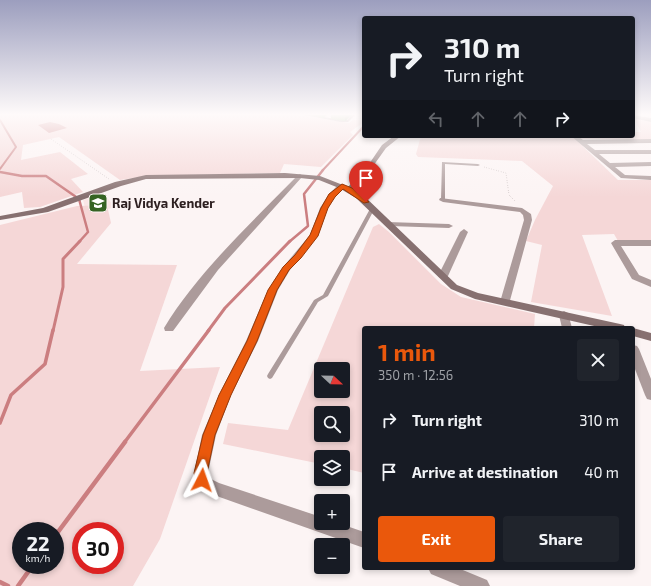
<!DOCTYPE html>
<html lang="en">
<head>
<meta charset="utf-8">
<style>
	:root { --surface:#171b24; --page:#20242c; --text:#f1f3f6; --muted:#9ea1a6; --accent:#ea580c }
	body { margin:0; font-family:"Exo 2",sans-serif; background:var(--page); color:var(--text); height:100vh; display:flex; flex-direction:column; font-size:15px; white-space:nowrap }
	* { box-sizing:border-box; margin:0 }
	p { font-size:13px; color:var(--muted) }
	.icon { flex:none; width:22px; height:22px; fill:none; stroke:currentColor; stroke-width:2; stroke-linecap:round; stroke-linejoin:round }
	.map { position:relative; flex:1; overflow:hidden }
	.side { position:absolute; left:362px; top:326px; width:273px; height:244px; display:flex; flex-direction:column; background:var(--surface); border-radius:4px; box-shadow:0 2px 6px #0003 }
	.side>* { flex:none }
	.hud { position:absolute; left:362px; top:16px; width:273px; height:122px; border-radius:4px; box-shadow:0 2px 6px #0003; background:#171b24; color:var(--text); overflow:hidden }
	.needle { width:26px; rotate:112deg }
	.tools { position:absolute; left:314px; top:362px; display:grid; gap:8px }
	.tools a { display:grid; place-items:center; width:36px; height:36px; border-radius:4px; background:var(--surface); box-shadow:0 2px 6px #0003; font-size:20px }
	.speed { position:absolute; left:12px; top:522px; display:flex; gap:8px; font-size:20px; font-weight:700; text-align:center }
	.speed>* { display:grid; place-content:center; width:52px; height:52px; border-radius:50%; background:var(--surface); box-shadow:0 2px 6px #0003; line-height:1 }
	.speed small { font-size:10px; font-weight:400 }
	.speed .limit { border:6px solid #d22; background:#fff; color:#111 }
	.pin { position:absolute; display:grid; place-items:center; width:34px; height:34px; color:#fff; margin:-41px -17px; border-radius:50% 50% 50% 0; rotate:-45deg; box-shadow:0 0 4px #0007 }
	.pin .icon { rotate:45deg }
	.me { position:absolute; width:44px; margin:-22px; rotate:4deg; stroke-linejoin:round; filter:drop-shadow(0 0 3px #0008) }
	.turn { display:flex; align-items:center; gap:14px; height:84px; padding:0 16px; font-size:18px }
	.turn .icon { width:52px; height:52px; stroke-width:2.5 }
	.turn b { display:block; font-size:28px; line-height:34px }
	.lanes { display:flex; align-items:center; height:38px; padding:0 16px; background:#0003; justify-content:center; gap:20px; direction:ltr }
	.lanes .off { opacity:.35 }
	.round { display:grid; place-items:center; flex:none; width:42px; height:42px; border-radius:4px; background:var(--page) }
	.head { display:flex; align-items:center; justify-content:space-between; height:68px; padding:0 16px }
	h1 { font-size:24px; font-weight:700; line-height:30px; color:var(--accent) }
	.action { display:flex; gap:8px; margin-top:auto; padding:8px 16px }
	.action a { flex:1; height:46px; border-radius:4px; background:var(--accent); color:#fff; font-size:16px; font-weight:700; line-height:46px; text-align:center }
	.action a+a { background:var(--page); color:var(--text) }
	ul { padding:0; list-style:none }
	li { display:flex; align-items:center; gap:12px; height:52px; padding:0 16px }
	li div { flex:1 }
	li b { display:block; font-size:15px }
	li em { font-style:normal }
	.map>svg:first-child { display:block }
</style>
</head>
<body>
<div class="map">
<svg width="651" height="586" viewBox="0 0 651 586">
	<rect width="100%" height="100%" fill="#fcf4f4"/>
	<path fill="#fae6e6" d="M103,193L115,207L87,215L83,200Z"/>
	<g fill="#f5d7d7" fill-rule="evenodd">
		<path d="M0,115H298L349,123L353,120H364V122L350,132L353,135L321,167L284,164L280,173L148,176L120,180L59,137L23,145L21,160L60,152L88,174L71,179L83,192L40,207L24,208L22,192L0,197Z"/>
		<path d="M634,118L651,122V140L581,139L578,136H633V132H641Z"/>
		<path d="M421,136H572L618,180H651V240L618,241L614,234L582,235L612,316L531,302L542,245L526,241L535,220L553,186L522,161L418,157L416,154Z"/>
		<path d="M107,205L111,223L77,264L177,265L140,371L220,367L160,539L133,586H0V225L77,206ZM21,531H55V565H21ZM81,531H115V565H81Z"/>
		<path d="M379,224L389,232L441,284L461,297L535,314L534,328H364V473L343,468V457H321V464L223,444L228,423L288,430L373,227ZM321,369H343V391H321ZM321,413H343V435H321Z"/>
	</g>
	<path fill="#cb7e80" d="M50,122L59,124L67,128L49,133L38,125Z"/>
	<g fill="none" stroke-linecap="round" stroke-linejoin="round">
		<g stroke="#cb7e80" stroke-width="2">
			<path d="M0,120L16,147L0,169"/>
			<path d="M322,171L364,126"/>
		</g>
		<g stroke="#cb7e80" stroke-width="2.5">
			<path d="M0,172L22,176H46L79,199L88,232L79,242"/>
			<path d="M289,242L308,226L304,194L323,170"/>
		</g>
		<g stroke="#cb7e80" stroke-width="3">
			<path d="M53,331L63,287V259L80,241"/>
			<path d="M208,331L225,308L290,241"/>
		</g>
		<g stroke="#cb7e80" stroke-width="3.5">
			<path d="M0,423L11,395L45,364L53,330"/>
			<path d="M124,443L209,330"/>
		</g>
		<g stroke="#cb7e80" stroke-width="4.5">
			<path d="M55,536L125,442"/>
			<path d="M0,582L8,586"/>
			<path d="M18,586L33,565"/>
		</g>
		<g stroke="#b4aaaa" stroke-width="1" stroke-dasharray="0.5 2" stroke-linecap="butt">
			<path d="M51,139L109,179"/>
			<path d="M484,167L506,173L509,195L516,202"/>
		</g>
		<g fill="#ac9b9b" fill-rule="evenodd">
			<path d="M313,115L341,120H347L352,115H355L348,122H341L304,115Z"/>
			<path d="M442,162L478,164L480,165L478,166L445,164V200L443,201L441,200Z"/>
			<path d="M371,207H373L375,208L328,296L318,302L272,378L270,379L268,378L267,376L268,374L314,300L323,295Z"/>
		</g>
		<g fill="#ac9b9b" fill-rule="evenodd">
			<path d="M633,115L651,118V122L633,118Z"/>
			<path d="M571,136H578L583,140L651,139V143L587,144L595,150H651V154H599L610,163L651,162V166L615,167L625,175L651,176V180L621,178Z"/>
			<path d="M300,174L303,176L302,177L218,270L173,331H165L164,328C197,273 253,221 298,175Z"/>
			<path d="M339,184H342L346,186L335,197L328,208L318,236L290,270L278,290L258,341L231,395L216,435L208,473L211,479L219,483L321,517V523H338L364,532V548L211,494L201,489L197,485L194,473L202,435L219,395L246,341L268,290L283,267L310,235L320,208L329,194Z"/>
			<path d="M440,198L522,208L531,214L532,220L509,304L505,305L500,302L524,220L523,215L520,212L443,202L439,200Z"/>
			<path d="M387,222L449,224L453,226L449,228L390,226H387L386,224Z"/>
			<path d="M464,229L468,232L448,276L446,278H440L438,276L460,232Z"/>
			<path d="M615,240H651V246H621L639,275L651,280V287L632,279L611,243Z"/>
			<path d="M564,311L568,313L572,328H562L559,315L560,313Z"/>
			<path d="M633,345L637,346L639,349L651,379V400L647,399L645,395L633,364Z"/>
			<path d="M428,568H458L487,580L490,586H460L431,574Z"/>
		</g>
		<g fill="#877070" fill-rule="evenodd">
			<path d="M394,136H401L386,148L371,169L353,190L362,194L457,285L478,293L620,324L624,325L625,328H603L475,299L451,289L356,198L339,188L319,180L300,178L146,179L121,186L48,212L0,220V216L43,208L115,182L146,175L285,173L320,176L348,187L367,167L382,145Z"/>
			<path d="M633,328L651,333V341L633,336Z"/>
		</g>
	</g>
	<g fill="#8db47f">
		<path d="M310,115H327L324,118Z"/>
		<path d="M331,115H352L345,121L331,119Z"/>
	</g>
	<path fill="#739268" d="M345,115H352L345,121Z"/>
	<linearGradient id="sky" x2="0" y2="1"><stop stop-color="#9c9ebe"/><stop offset="0.58" stop-color="#fefafa"/><stop offset="1" stop-color="#fefafa" stop-opacity="0"/></linearGradient>
	<rect width="651" height="197" fill="url(#sky)"/>
	<path fill="#ea580c" stroke="#983908" d="M342,184L352,188L369,202L364,203L343,189L335,197L328,208L318,236L301,258L289,270L277,290L257,341L231,395L215,435L207,473L208,480L206,485L202,487L197,485L194,473L203,435L219,395L247,341L268,290L283,267L295,255L310,235L321,208L329,194Z"/>
	<defs>
		<g id="school-square" transform="scale(1)"><rect x="-9" y="-9" width="18" height="18" rx="4" fill="#356323" stroke="#fcf4f4"/><path d="M0-5L7-2L0 1L-7-2ZM-4 1L0 2.5L4 1V4Q0 6-4 4Z" fill="#fff"/></g>
	</defs>
	<g fill-rule="evenodd">
		<use href="#school-square" x="98" y="203"/>
	</g>
	<g text-anchor="middle" dominant-baseline="central" stroke-width="3.5" stroke-linejoin="round" paint-order="stroke">
		<g font-size="13" font-weight="bold" fill="#2e2021" stroke="#fcf4f4" text-anchor="start">
			<text x="112" y="203">Raj Vidya Kender</text>
		</g>
	</g>
</svg>
<div class="tools">
<a><svg class="needle" viewBox="-14 -14 28 28"><path d="M0-13l5 13h-10z" fill="#e53935"/><path d="M0 13l5-13h-10z" fill="#9ea1a6"/></svg></a>
<a><svg class="icon" aria-label="search" viewBox="0 0 24 24"><circle cx="10" cy="10" r="6"/><path d="M15 15l6 6"/></svg></a>
<a><svg class="icon" aria-label="layers" viewBox="0 0 24 24"><path d="M12 4l9 5-9 5-9-5zM3 14l9 5 9-5"/></svg></a>
<a>+</a>
<a>−</a>
</div>
<div class="speed"><div>22<small>km/h</small></div><div class="limit">30</div></div>
<div class="pin" style="left:366px;top:202px;background:#d93025"><svg class="icon" aria-label="arrive" viewBox="0 0 24 24"><path d="M6 21V4h12l-3 4 3 4H6"/></svg></div>
<svg class="me" style="left:202px;top:480px" viewBox="-20 -20 40 40"><path d="M0-17L14 15 0 8-14 15z" fill="#ea580c" stroke="#fff" stroke-width="4"/></svg>
<div class="hud">
<div class="turn"><svg class="icon" aria-label="right" viewBox="0 0 24 24"><path d="M7 20v-9h11M14 6l5 5-5 5"/></svg><div><b>310 m</b>Turn right</div></div>
<div class="lanes"><svg class="icon off" aria-label="left" viewBox="0 0 24 24"><path d="M17 20v-9H6M10 6l-5 5 5 5"/></svg><svg class="icon off" aria-label="ahead" viewBox="0 0 24 24"><path d="M12 20V5M6 11l6-6 6 6"/></svg><svg class="icon off" aria-label="ahead" viewBox="0 0 24 24"><path d="M12 20V5M6 11l6-6 6 6"/></svg><svg class="icon" aria-label="right" viewBox="0 0 24 24"><path d="M7 20v-9h11M14 6l5 5-5 5"/></svg></div>
</div>
<section class="side">
<div class="head"><div><h1>1 min</h1><p>350 m · 12:56</p></div><a class="round"><svg class="icon" aria-label="close" viewBox="0 0 24 24"><path d="M6 6l12 12M18 6L6 18"/></svg></a></div>
<ul>
<li><svg class="icon" aria-label="right" viewBox="0 0 24 24"><path d="M7 20v-9h11M14 6l5 5-5 5"/></svg><div><b>Turn right</b></div><em>310 m</em></li>
<li><svg class="icon" aria-label="arrive" viewBox="0 0 24 24"><path d="M6 21V4h12l-3 4 3 4H6"/></svg><div><b>Arrive at destination</b></div><em>40 m</em></li>
</ul>
<div class="action"><a>Exit</a><a>Share</a></div>
</section>
</div>
</body>
</html>
